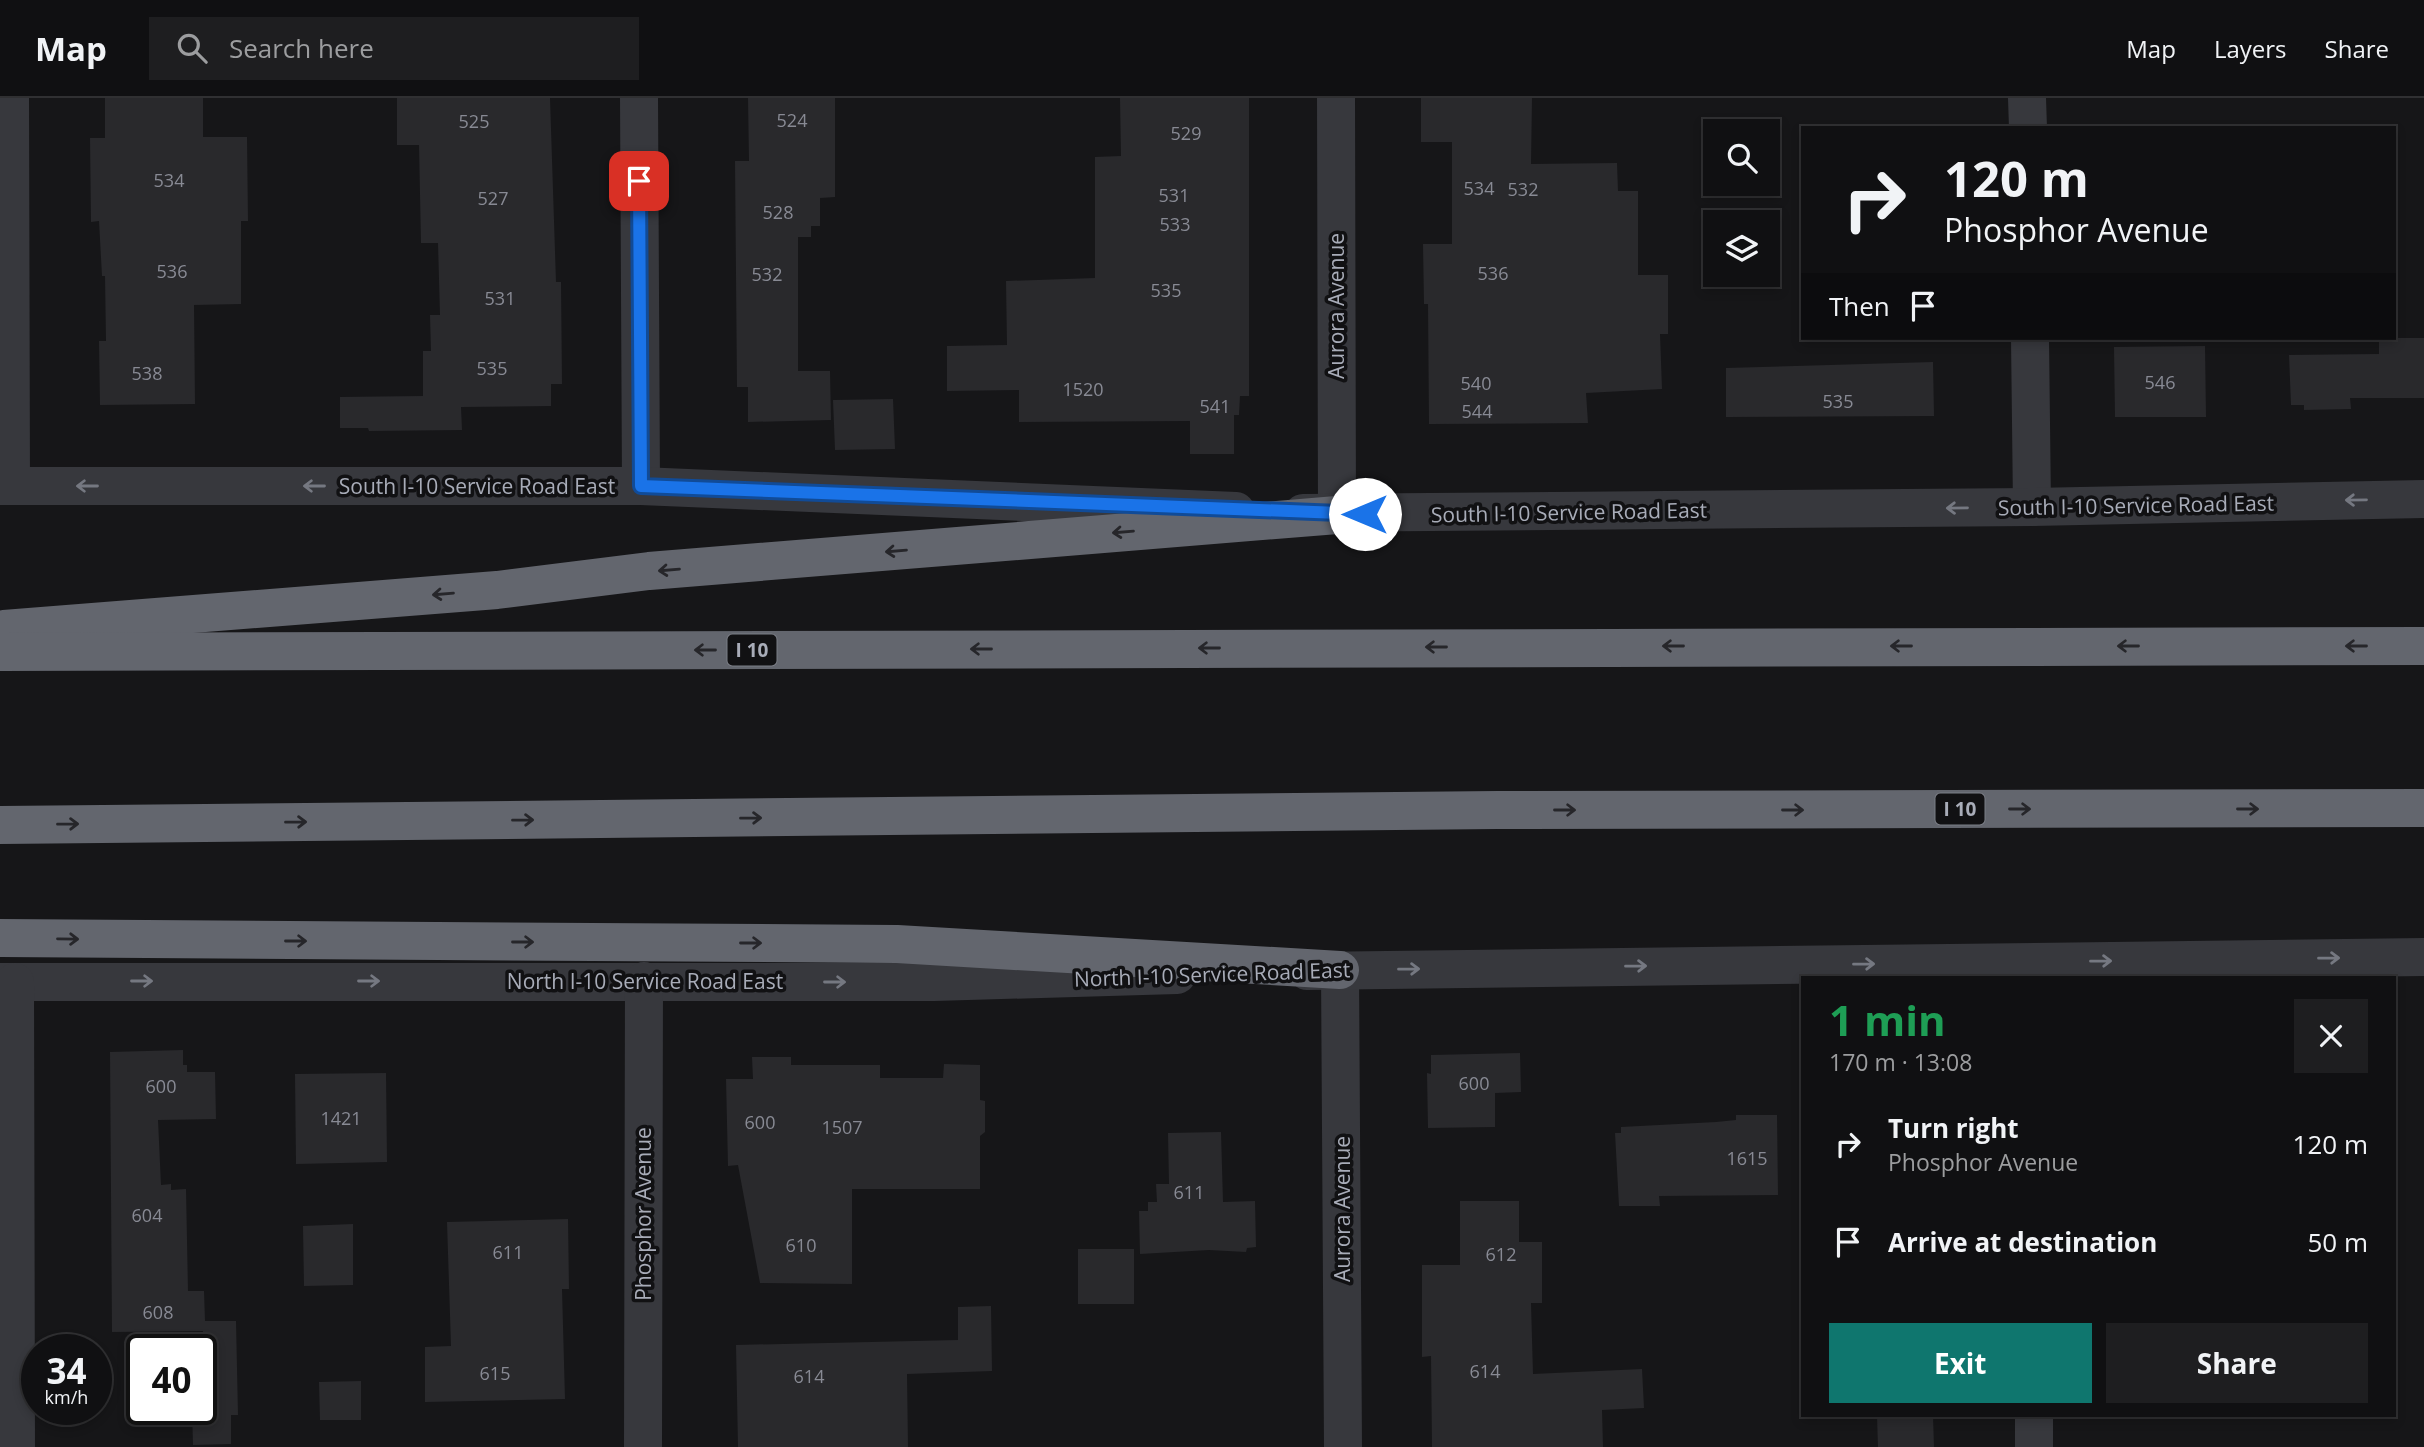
<!DOCTYPE html>
<html lang="en">
<head>
<meta charset="utf-8">
<style>
	:root { --surface:#101012; --page:#1e1e20; --text:#f1f3f6; --muted:#9c9d9f; --line:#303032; --accent:#0f766e }
	body { margin:0; font-family:"Open Sans",sans-serif; background:var(--page); color:var(--text); height:100vh; display:flex; flex-direction:column; font-size:26px; white-space:nowrap }
	* { box-sizing:border-box; margin:0 }
	p { font-size:23px; color:var(--muted) }
	.icon { flex:none; width:38px; height:38px; fill:none; stroke:currentColor; stroke-width:2; stroke-linecap:round; stroke-linejoin:round }
	.map { position:relative; flex:1; overflow:hidden }
	.drawer { position:absolute; left:1801px; top:878px; width:595px; height:441px; display:flex; flex-direction:column; background:var(--surface); border-radius:0px; box-shadow:0 4px 10px #0003,0 0 0 2px var(--line) }
	.drawer>* { flex:none }
	.top-card { position:absolute; left:1801px; top:28px; width:595px; height:214px; border-radius:0px; box-shadow:0 4px 10px #0003,0 0 0 2px var(--line); background:#101012; color:var(--text); overflow:hidden }
	.buttons { position:absolute; left:1703px; top:21px; display:grid; gap:14px }
	.buttons a { display:grid; place-items:center; width:77px; height:77px; border-radius:0px; background:var(--surface); box-shadow:0 4px 10px #0003,0 0 0 2px var(--line); font-size:35px }
	.speed { position:absolute; left:21px; top:1236px; display:flex; gap:14px; font-size:35px; font-weight:700; text-align:center }
	.speed>* { display:grid; place-content:center; width:91px; height:91px; border-radius:50%; background:var(--surface); box-shadow:0 4px 10px #0003,0 0 0 2px var(--line); line-height:1 }
	.speed small { font-size:18px; font-weight:400 }
	.speed .limit { border:4px solid #111; border-radius:10px; background:#fff; color:#111 }
	.pin { position:absolute; display:grid; place-items:center; width:60px; height:60px; color:#fff; margin:-30px; border-radius:14px; box-shadow:0 4px 10px #0006 }
	.me { position:absolute; width:77px; margin:-38px; rotate:270deg; stroke-linejoin:round; filter:drop-shadow(0 0 5px #0008) }
	.turn { display:flex; align-items:center; gap:24px; height:147px; padding:0 28px; font-size:32px }
	.turn .icon { width:91px; height:91px; stroke-width:2.5 }
	.turn b { display:block; font-size:49px; line-height:60px }
	.then { display:flex; align-items:center; height:66px; padding:0 28px; background:#0003; gap:14px; font-size:26px }
	.round { display:grid; place-items:center; flex:none; width:74px; height:74px; border-radius:0px; background:var(--page) }
	.summary { display:flex; align-items:center; justify-content:space-between; height:119px; padding:0 28px }
	h1 { font-size:42px; font-weight:700; line-height:52px; color:#1e9e55 }
	.primary-button { display:flex; gap:14px; margin-top:auto; padding:14px 28px }
	.primary-button a { flex:1; height:80px; border-radius:0px; background:var(--accent); color:#fff; font-size:28px; font-weight:700; line-height:80px; text-align:center }
	.primary-button a+a { background:var(--page); color:var(--text) }
	ul { padding:0; list-style:none }
	li { display:flex; align-items:center; gap:21px; height:98px; padding:0 28px }
	li div { flex:1 }
	li b { display:block; font-size:26px }
	li em { font-style:normal }
	header { display:flex; align-items:center; gap:42px; box-sizing:border-box; height:98px; padding:0 35px; background:var(--surface); border-bottom:2px solid var(--line) }
	header strong { font-size:33px }
	nav { display:flex; gap:38px; margin-inline-start:auto; font-size:24px }
	.search { width:490px; height:63px; background:var(--page); display:flex; align-items:center; gap:18px; box-sizing:border-box; padding:0 24px; border-radius:0px; color:var(--muted); font-size:26px }
	.map>svg:first-child { display:block }
</style>
</head>
<body>
<header>
<strong>Map</strong>
<div class="search"><svg class="icon" aria-label="search" viewBox="0 0 24 24"><circle cx="10" cy="10" r="6"/><path d="M15 15l6 6"/></svg>Search here</div>
<nav><a>Map</a><a>Layers</a><a>Share</a></nav>
</header>
<div class="map">
<svg width="2424" height="1349" viewBox="0 0 2424 1349">
	<rect width="100%" height="100%" fill="#161618"/>
	<g fill="#29292c">
		<path d="M105,0H203V39H247L248,123H241V206L194,207L195,306L100,307L99,243H106L105,178H102L99,123L91,124L90,40H105Z"/>
		<path d="M397,0H550L556,184H561L562,286H551V308L461,309L462,332L369,333L368,330H340V299L423,298V253H431L430,217H440L438,145H421L419,47H397Z"/>
		<path d="M748,0H835V99L820,100V128H811V139H798V273H830L831,322L748,324V289H737L735,63H749Z"/>
		<path d="M1120,0H1249V298H1240L1239,317H1234V356H1190V323L1019,324V292L947,293V248L1007,247L1006,183L1095,180V59L1121,58Z"/>
		<path d="M1421,0H1532L1531,66L1617,65L1618,93H1638V177H1668V236H1660L1662,291L1586,295L1588,325L1429,326L1428,206H1424L1423,146H1452V44H1421Z"/>
		<path d="M2379,240H2424V300H2350L2351,311L2304,312V307H2291L2289,257L2379,256Z"/>
		<path d="M2205,248L2206,319H2115L2114,249Z"/>
		<path d="M1933,264L1934,318L1726,319V270Z"/>
		<path d="M893,301L895,351L835,352L833,302Z"/>
		<path d="M183,952V967H187V974H215L216,1021L158,1022L161,1087L171,1086V1092L186,1091L188,1193H204L205,1223H236L238,1317H231V1346L193,1347L192,1311H201V1300H205L203,1233L112,1234L110,954Z"/>
		<path d="M1520,955L1521,994L1495,995V1029L1428,1030L1427,975L1431,976V957Z"/>
		<path d="M752,959H791V967H880V980H943L944,966L980,967V1002L985,1003V1034L980,1038V1091H852V1186L760,1185L738,1067L728,1068L726,981H753Z"/>
		<path d="M386,975L387,1064L296,1066L295,976Z"/>
		<path d="M1736,1017H1777L1778,1097L1659,1098L1660,1108H1619L1615,1035H1621V1029L1716,1024L1736,1022Z"/>
		<path d="M1221,1034L1223,1104L1255,1103L1256,1149L1247,1150L1246,1154L1209,1152L1140,1156L1139,1113H1148V1104H1157L1156,1086H1169L1168,1035Z"/>
		<path d="M1460,1103H1519V1144H1542V1205H1531L1533,1276L1642,1271L1644,1310L1602,1312L1603,1349H1432L1431,1258L1422,1259V1167H1460Z"/>
		<path d="M568,1121L569,1191H562L565,1301L425,1304V1249L451,1248L447,1124Z"/>
		<path d="M353,1126V1187L304,1188L303,1128Z"/>
		<rect x="1078" y="1151" width="56" height="55"/>
		<path d="M991,1208L992,1273L907,1276L908,1349H738L736,1247L958,1242V1209Z"/>
		<path d="M361,1283V1322H320L319,1284Z"/>
		<path d="M1877,1318H1933L1934,1349H1878Z"/>
	</g>
	<g fill="none" stroke-linecap="round" stroke-linejoin="round">
		<g stroke="#37383d" stroke-width="38">
			<path d="M10,0L11,388"/>
			<path d="M639,0L641,388"/>
			<path d="M1336,0L1337,417"/>
			<path d="M2027,0L2028,30"/>
			<path d="M2030,240L2032,409"/>
			<path d="M0,388H641L1236,413"/>
			<path d="M1303,415L2032,409L2424,401"/>
			<path d="M1340,872L1343,1349"/>
			<path d="M1307,873L2424,859"/>
			<path d="M0,884H934L1177,877"/>
			<path d="M15,884L16,1349"/>
			<path d="M2034,1318V1349"/>
			<path d="M643,1349L644,883"/>
		</g>
		<g stroke="#63666e" stroke-width="38">
			<path d="M4,531L497,492L649,473L1337,417"/>
			<path d="M0,554L2424,548"/>
			<path d="M0,727L1497,712L2424,710"/>
			<path d="M0,840L897,846L1340,872"/>
		</g>
	</g>
	<defs><path id="oneway-shaft" d="M-6 0H5M1.5-3L5.5 0L1.5 3" fill="none" stroke-width="1.6" stroke-linecap="round" stroke-linejoin="round" transform="scale(1.75)"/></defs>
	<g stroke="#757881">
		<use href="#oneway-shaft" transform="translate(87 388) rotate(180)"/>
		<use href="#oneway-shaft" transform="translate(314 388) rotate(180)"/>
		<use href="#oneway-shaft" transform="translate(2356 402) rotate(179)"/>
		<use href="#oneway-shaft" transform="translate(1957 410) rotate(179)"/>
		<use href="#oneway-shaft" transform="translate(2329 860) rotate(-1)"/>
		<use href="#oneway-shaft" transform="translate(2101 863) rotate(-1)"/>
		<use href="#oneway-shaft" transform="translate(1864 866) rotate(-1)"/>
		<use href="#oneway-shaft" transform="translate(1636 868) rotate(-1)"/>
		<use href="#oneway-shaft" transform="translate(1409 871) rotate(-1)"/>
		<use href="#oneway-shaft" transform="translate(142 883)"/>
		<use href="#oneway-shaft" transform="translate(369 883)"/>
		<use href="#oneway-shaft" transform="translate(835 884)"/>
	</g>
	<g stroke="#26262a">
		<use href="#oneway-shaft" transform="translate(1123 434) rotate(175)"/>
		<use href="#oneway-shaft" transform="translate(896 453) rotate(175)"/>
		<use href="#oneway-shaft" transform="translate(669 472) rotate(175)"/>
		<use href="#oneway-shaft" transform="translate(443 496) rotate(175)"/>
		<use href="#oneway-shaft" transform="translate(1673 548) rotate(180)"/>
		<use href="#oneway-shaft" transform="translate(1901 548) rotate(180)"/>
		<use href="#oneway-shaft" transform="translate(2128 548) rotate(180)"/>
		<use href="#oneway-shaft" transform="translate(2356 548) rotate(180)"/>
		<use href="#oneway-shaft" transform="translate(1436 549) rotate(180)"/>
		<use href="#oneway-shaft" transform="translate(1209 550) rotate(180)"/>
		<use href="#oneway-shaft" transform="translate(981 551) rotate(180)"/>
		<use href="#oneway-shaft" transform="translate(705 552) rotate(180)"/>
		<use href="#oneway-shaft" transform="translate(2020 711)"/>
		<use href="#oneway-shaft" transform="translate(2248 711)"/>
		<use href="#oneway-shaft" transform="translate(1565 712)"/>
		<use href="#oneway-shaft" transform="translate(1793 712)"/>
		<use href="#oneway-shaft" transform="translate(751 720) rotate(-1)"/>
		<use href="#oneway-shaft" transform="translate(523 722) rotate(-1)"/>
		<use href="#oneway-shaft" transform="translate(296 724) rotate(-1)"/>
		<use href="#oneway-shaft" transform="translate(68 726) rotate(-1)"/>
		<use href="#oneway-shaft" transform="translate(68 841) rotate(1)"/>
		<use href="#oneway-shaft" transform="translate(296 843)"/>
		<use href="#oneway-shaft" transform="translate(523 844)"/>
		<use href="#oneway-shaft" transform="translate(751 845)"/>
	</g>
	<g fill="none" stroke-linecap="round" stroke-linejoin="round">
		<g stroke="#114b97" stroke-width="18">
			<path id="route" d="M639,83L641,388L1365,416"/>
		</g>
		<use href="#route" stroke="#1a73e8" stroke-width="12"/>
	</g>
	<g text-anchor="middle" dominant-baseline="central" stroke-width="7" stroke-linejoin="round" paint-order="stroke">
		<g font-size="18" fill="#888a94">
			<text x="792" y="22">524</text>
			<text x="474" y="23">525</text>
			<text x="1186" y="35">529</text>
			<text x="169" y="82">534</text>
			<text x="1479" y="90">534</text>
			<text x="1523" y="91">532</text>
			<text x="1174" y="97">531</text>
			<text x="493" y="100">527</text>
			<text x="778" y="114">528</text>
			<text x="1175" y="126">533</text>
			<text x="172" y="173">536</text>
			<text x="1493" y="175">536</text>
			<text x="767" y="176">532</text>
			<text x="1166" y="192">535</text>
			<text x="500" y="200">531</text>
			<text x="492" y="270">535</text>
			<text x="147" y="275">538</text>
			<text x="2160" y="284">546</text>
			<text x="1476" y="285">540</text>
			<text x="1083" y="291">1520</text>
			<text x="1838" y="303">535</text>
			<text x="1215" y="308">541</text>
			<text x="1477" y="313">544</text>
			<text x="1474" y="985">600</text>
			<text x="161" y="988">600</text>
			<text x="341" y="1020">1421</text>
			<text x="760" y="1024">600</text>
			<text x="842" y="1029">1507</text>
			<text x="1747" y="1060">1615</text>
			<text x="1189" y="1094">611</text>
			<text x="147" y="1117">604</text>
			<text x="801" y="1147">610</text>
			<text x="508" y="1154">611</text>
			<text x="1501" y="1156">612</text>
			<text x="158" y="1214">608</text>
			<text x="1485" y="1273">614</text>
			<text x="495" y="1275">615</text>
			<text x="809" y="1278">614</text>
		</g>
		<g fill="#111113" stroke="#7b7e86" stroke-width="2">
			<rect x="727.5" y="536.5" width="49" height="31" rx="5"/>
			<rect x="1935.5" y="695.5" width="49" height="31" rx="5"/>
		</g>
		<g font-size="19" font-weight="bold" fill="#a8acb8">
			<text x="752" y="552">I 10</text>
			<text x="1960" y="711">I 10</text>
		</g>
		<g font-size="21" fill="#a8acb8" stroke="#111113">
			<text transform="translate(1336 208) rotate(-90)">Aurora Avenue</text>
			<text x="477" y="388">South I-10 Service Road East</text>
			<text transform="translate(2136 407) rotate(-1)">South I-10 Service Road East</text>
			<text transform="translate(1569 414) rotate(-1)">South I-10 Service Road East</text>
			<text transform="translate(1212 876) rotate(-2)">North I-10 Service Road East</text>
			<text x="645" y="883">North I-10 Service Road East</text>
			<text transform="translate(1342 1111) rotate(-90)">Aurora Avenue</text>
			<text transform="translate(643 1116) rotate(-90)">Phosphor Avenue</text>
		</g>
	</g>
</svg>
<div class="buttons">
<a><svg class="icon" aria-label="search" viewBox="0 0 24 24"><circle cx="10" cy="10" r="6"/><path d="M15 15l6 6"/></svg></a>
<a><svg class="icon" aria-label="layers" viewBox="0 0 24 24"><path d="M12 4l9 5-9 5-9-5zM3 14l9 5 9-5"/></svg></a>
</div>
<div class="speed"><div>34<small>km/h</small></div><div class="limit">40</div></div>
<div class="pin" style="left:639px;top:83px;background:#d93025"><svg class="icon" aria-label="arrive" viewBox="0 0 24 24"><path d="M6 21V4h12l-3 4 3 4H6"/></svg></div>
<svg class="me" style="left:1365px;top:416px" viewBox="-20 -20 40 40"><circle r="19" fill="#fff"/><path d="M0-13L10 11 0 6-10 11z" fill="#1a73e8"/></svg>
<div class="top-card">
<div class="turn"><svg class="icon" aria-label="right" viewBox="0 0 24 24"><path d="M7 20v-9h11M14 6l5 5-5 5"/></svg><div><b>120 m</b>Phosphor Avenue</div></div>
<div class="then">Then<svg class="icon" aria-label="arrive" viewBox="0 0 24 24"><path d="M6 21V4h12l-3 4 3 4H6"/></svg></div>
</div>
<section class="drawer">
<div class="summary"><div><h1>1 min</h1><p>170 m · 13:08</p></div><a class="round"><svg class="icon" aria-label="close" viewBox="0 0 24 24"><path d="M6 6l12 12M18 6L6 18"/></svg></a></div>
<ul>
<li><svg class="icon" aria-label="right" viewBox="0 0 24 24"><path d="M7 20v-9h11M14 6l5 5-5 5"/></svg><div><b>Turn right</b><p>Phosphor Avenue</p></div><em>120 m</em></li>
<li><svg class="icon" aria-label="arrive" viewBox="0 0 24 24"><path d="M6 21V4h12l-3 4 3 4H6"/></svg><div><b>Arrive at destination</b></div><em>50 m</em></li>
</ul>
<div class="primary-button"><a>Exit</a><a>Share</a></div>
</section>
</div>
</body>
</html>
